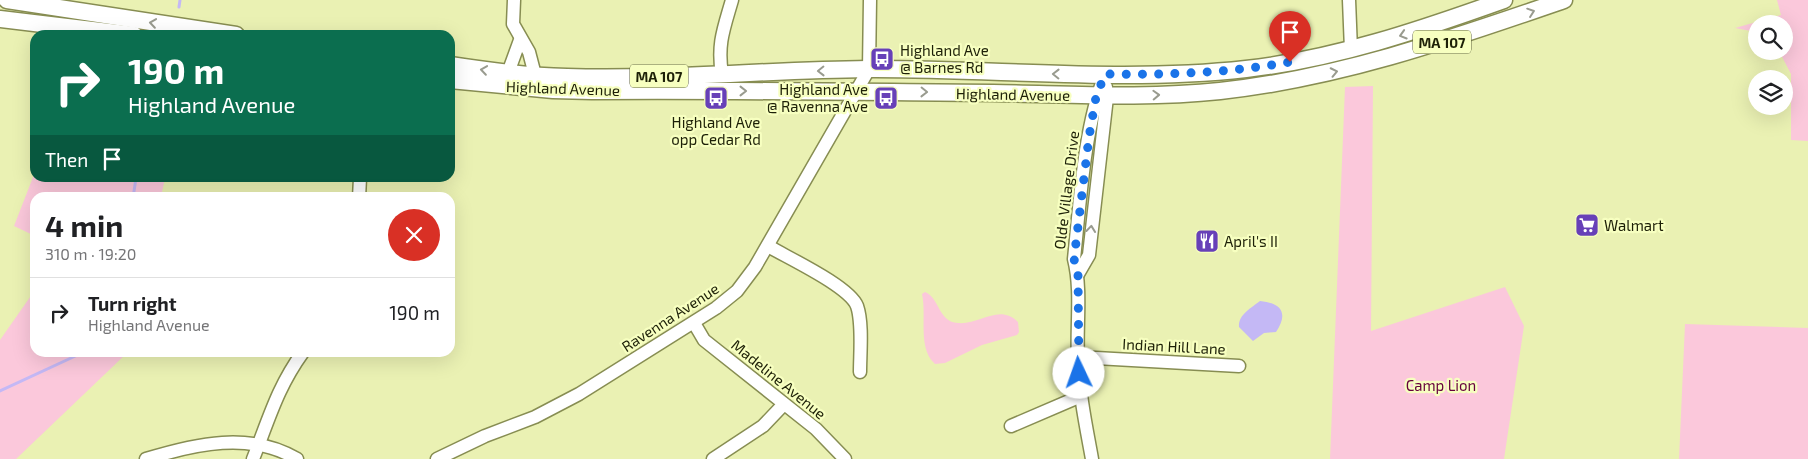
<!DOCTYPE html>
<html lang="en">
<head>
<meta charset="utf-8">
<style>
	:root { --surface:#fff; --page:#f2f2f2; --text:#202124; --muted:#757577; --line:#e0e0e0 }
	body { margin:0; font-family:"Exo 2",sans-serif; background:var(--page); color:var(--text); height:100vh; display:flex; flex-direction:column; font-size:19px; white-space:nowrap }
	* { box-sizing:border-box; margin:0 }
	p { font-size:16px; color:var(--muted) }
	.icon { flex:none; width:28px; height:28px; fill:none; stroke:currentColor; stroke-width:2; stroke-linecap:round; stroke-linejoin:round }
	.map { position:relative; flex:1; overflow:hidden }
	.panel { position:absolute; left:30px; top:192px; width:425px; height:165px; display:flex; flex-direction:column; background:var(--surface); border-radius:15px; box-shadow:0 5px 20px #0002 }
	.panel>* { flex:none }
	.banner { position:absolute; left:30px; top:30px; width:425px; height:152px; border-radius:15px; box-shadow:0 5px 20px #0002; background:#0b6e4f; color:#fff; overflow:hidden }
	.buttons { position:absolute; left:1748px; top:15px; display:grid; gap:10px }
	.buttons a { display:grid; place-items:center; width:45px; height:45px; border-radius:50%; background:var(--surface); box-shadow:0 5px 20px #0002; font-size:25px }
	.pin { position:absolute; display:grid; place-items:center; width:42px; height:42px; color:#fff; margin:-51px -21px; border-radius:50% 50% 50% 0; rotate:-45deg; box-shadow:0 0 5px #0007 }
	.pin .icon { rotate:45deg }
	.me { position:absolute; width:55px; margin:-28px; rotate:357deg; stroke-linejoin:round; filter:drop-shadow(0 0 4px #0008) }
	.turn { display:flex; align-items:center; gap:18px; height:105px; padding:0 15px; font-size:22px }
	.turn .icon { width:65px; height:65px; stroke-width:2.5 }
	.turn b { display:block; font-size:35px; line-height:42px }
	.then { display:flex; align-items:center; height:48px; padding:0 15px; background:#0003; gap:10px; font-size:19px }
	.round { display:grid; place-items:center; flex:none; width:52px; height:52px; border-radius:26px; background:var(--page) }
	.overview { display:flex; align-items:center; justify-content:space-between; height:85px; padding:0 15px }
	h1 { font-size:30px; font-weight:700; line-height:38px }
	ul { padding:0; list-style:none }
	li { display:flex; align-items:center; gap:15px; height:70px; padding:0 15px; border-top:1px solid var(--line) }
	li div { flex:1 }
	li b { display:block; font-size:19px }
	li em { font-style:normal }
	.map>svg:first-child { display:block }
</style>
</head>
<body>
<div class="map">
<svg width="1808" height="459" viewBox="0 0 1808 459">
	<rect width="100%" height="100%" fill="#eaf1b3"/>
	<g fill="#fbc8db">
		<path d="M1777,0H1808V141L1791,140V74L1779,51H1784V24H1756V32L1735,28L1781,15Z"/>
		<path d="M1373,86L1371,331L1505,287L1524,326L1504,459H1330L1345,87Z"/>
		<path d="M35,172V178H165L161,197L35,198V236L14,226Z"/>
		<path d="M35,290V352L127,353L16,459H0V340Z"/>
		<path d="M925,292C940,298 938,322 958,323C980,325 999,303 1018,322L1019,332L1017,335L982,345L945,363L935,364C917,348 927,316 922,294Z"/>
		<path d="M1685,324L1808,328V459H1679Z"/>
	</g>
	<path fill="#c4b8f5" d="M1260,301C1281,303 1289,313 1276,332L1264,333L1253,341L1239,327C1238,315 1251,308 1260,301Z"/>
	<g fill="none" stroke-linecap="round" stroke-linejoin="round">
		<g stroke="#c4b8f5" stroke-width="3">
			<path d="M179,7L180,0"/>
			<path d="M133,198L136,178"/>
			<path d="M0,391L84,352"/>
		</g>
		<g stroke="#878d52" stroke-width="15">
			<g id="minor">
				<path d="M514,0L513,24L529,52L535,75"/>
				<path d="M1349,0L1351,50"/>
				<path d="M508,73L520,40"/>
				<path d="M722,74C717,44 724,28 732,0"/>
				<path d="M359,198L360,178"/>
				<path d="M768,246C788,258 849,286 857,306C863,323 860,354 860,372"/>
				<path d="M1078,274L1089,255L1107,97L1106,87"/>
				<path d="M694,323L704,340L816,429L845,459"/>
				<path d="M1078,357L1239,366"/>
				<path d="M1011,426L1081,396"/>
				<path d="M146,459C195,444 250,431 297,459"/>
				<path d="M253,459C269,419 277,388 303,352"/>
				<path d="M437,459L485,436L535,417L579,394L716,308L737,291L755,267L869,69L870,0"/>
				<path d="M713,459L763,426L784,404"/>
				<path d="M1092,459C1086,426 1079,393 1078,359C1076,327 1082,291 1074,259C1080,202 1084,127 1105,75"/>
			</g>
		</g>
		<g stroke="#878d52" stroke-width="19">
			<g id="major">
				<path d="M7,0L236,35"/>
				<path d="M0,19L134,35"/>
				<path d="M450,65C489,71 528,76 567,77C667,80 767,70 867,69C993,68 1120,83 1246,69C1335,59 1420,30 1504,0"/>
				<path d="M450,80L553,90L592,91C726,90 859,92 993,93C1069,94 1145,99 1220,91C1340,78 1451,39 1564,0"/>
			</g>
		</g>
		<use href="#minor" stroke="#fff" stroke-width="12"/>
		<use href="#major" stroke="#fff" stroke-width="16"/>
	</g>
	<defs><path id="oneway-chevron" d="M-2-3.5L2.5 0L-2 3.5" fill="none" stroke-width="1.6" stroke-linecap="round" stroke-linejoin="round" transform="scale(1.25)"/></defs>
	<g stroke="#999b8f">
		<use href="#oneway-chevron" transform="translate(1531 12) rotate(-19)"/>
		<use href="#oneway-chevron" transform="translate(153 23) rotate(-172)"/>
		<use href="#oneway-chevron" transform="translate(1403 35) rotate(163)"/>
		<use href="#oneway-chevron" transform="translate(484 70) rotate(-172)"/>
		<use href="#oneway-chevron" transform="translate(821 71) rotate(179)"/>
		<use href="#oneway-chevron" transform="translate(1334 72) rotate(-12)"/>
		<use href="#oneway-chevron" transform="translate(1056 74) rotate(-179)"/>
		<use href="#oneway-chevron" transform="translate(743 91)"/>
		<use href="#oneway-chevron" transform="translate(924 92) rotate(1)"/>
		<use href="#oneway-chevron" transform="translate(1156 95) rotate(-2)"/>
		<use href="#oneway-chevron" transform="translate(1091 229) rotate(-84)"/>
	</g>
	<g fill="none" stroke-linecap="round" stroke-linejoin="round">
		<path stroke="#1a73e8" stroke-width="9" stroke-dasharray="0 16.2" d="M1079,373L1078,274L1074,259L1089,137L1096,97L1105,74C1167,75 1229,73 1290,62"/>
	</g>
	<defs>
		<g id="bus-square" transform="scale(1.25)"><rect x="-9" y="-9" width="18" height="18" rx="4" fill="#6740b8" stroke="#f7ffc0"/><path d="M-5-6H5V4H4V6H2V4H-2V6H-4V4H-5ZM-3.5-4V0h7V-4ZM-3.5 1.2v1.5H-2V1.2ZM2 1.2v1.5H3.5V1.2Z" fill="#fff"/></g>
		<g id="supermarket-square" transform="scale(1.25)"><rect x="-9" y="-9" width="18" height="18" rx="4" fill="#6740b8" stroke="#f7ffc0"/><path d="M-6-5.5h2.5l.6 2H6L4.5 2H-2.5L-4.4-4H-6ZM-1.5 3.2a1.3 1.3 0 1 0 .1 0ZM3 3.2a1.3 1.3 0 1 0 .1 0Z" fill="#fff"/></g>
		<g id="restaurant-square" transform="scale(1.25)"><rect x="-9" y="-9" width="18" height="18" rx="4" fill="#6740b8" stroke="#f7ffc0"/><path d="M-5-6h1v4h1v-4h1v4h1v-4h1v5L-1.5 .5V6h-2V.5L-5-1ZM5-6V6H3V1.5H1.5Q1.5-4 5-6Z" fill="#fff"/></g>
	</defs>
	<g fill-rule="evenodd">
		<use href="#bus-square" x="882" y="59"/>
		<use href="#bus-square" x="716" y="98"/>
		<use href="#bus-square" x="886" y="98"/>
		<use href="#supermarket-square" x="1587" y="225"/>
		<use href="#restaurant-square" x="1207" y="241"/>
	</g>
	<g text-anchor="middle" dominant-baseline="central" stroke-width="4.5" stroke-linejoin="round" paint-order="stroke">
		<g fill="#f7ffc0" stroke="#5e633e" stroke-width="1">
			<rect x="1413" y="30.5" width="58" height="23" rx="4"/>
			<rect x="630" y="64.5" width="58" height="23" rx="4"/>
		</g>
		<g font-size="14" font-weight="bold" fill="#1d2007">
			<text x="1442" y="42">MA 107</text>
			<text x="659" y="76">MA 107</text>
		</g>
		<g font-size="15" fill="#1d2007" stroke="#f7ffc0" text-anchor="start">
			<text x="900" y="50">Highland Ave<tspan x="900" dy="17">@ Barnes Rd</tspan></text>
			<text x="868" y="89" text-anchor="end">Highland Ave<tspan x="868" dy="17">@ Ravenna Ave</tspan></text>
			<text x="716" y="122" text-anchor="middle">Highland Ave<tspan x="716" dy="17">opp Cedar Rd</tspan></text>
			<text x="1604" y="225">Walmart</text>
			<text x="1224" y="241">April's II</text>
		</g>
		<g font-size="15" fill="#1d2007" stroke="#f7ffc0">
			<text transform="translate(563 88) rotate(2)">Highland Avenue</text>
			<text transform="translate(1013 94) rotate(1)">Highland Avenue</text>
			<text transform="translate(1066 190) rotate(-83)">Olde Village Drive</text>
			<text transform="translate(670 317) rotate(-33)">Ravenna Avenue</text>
			<text transform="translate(1174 346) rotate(3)">Indian Hill Lane</text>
			<text transform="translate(779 379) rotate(39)">Madeline Avenue</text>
		</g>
		<g font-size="15" fill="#66003c" stroke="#f7ffc0">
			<text x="1441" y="385">Camp Lion</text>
		</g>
	</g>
</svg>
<div class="buttons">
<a><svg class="icon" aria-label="search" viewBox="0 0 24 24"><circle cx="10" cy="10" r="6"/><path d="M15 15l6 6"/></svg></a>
<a><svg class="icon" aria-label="layers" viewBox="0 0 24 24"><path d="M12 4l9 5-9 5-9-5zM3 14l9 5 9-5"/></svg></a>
</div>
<div class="pin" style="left:1290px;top:62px;background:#d93025"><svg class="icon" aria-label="arrive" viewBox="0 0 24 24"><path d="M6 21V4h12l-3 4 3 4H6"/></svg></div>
<svg class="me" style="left:1079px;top:373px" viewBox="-20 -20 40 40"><circle r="19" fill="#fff"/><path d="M0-13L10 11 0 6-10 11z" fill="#1a73e8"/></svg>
<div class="banner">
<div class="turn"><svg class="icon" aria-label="right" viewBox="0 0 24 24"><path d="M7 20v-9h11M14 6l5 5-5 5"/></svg><div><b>190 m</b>Highland Avenue</div></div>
<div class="then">Then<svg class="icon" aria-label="arrive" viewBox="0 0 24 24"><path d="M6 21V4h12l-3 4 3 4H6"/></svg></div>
</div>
<section class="panel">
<div class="overview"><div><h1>4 min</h1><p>310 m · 19:20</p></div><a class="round" style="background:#d93025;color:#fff"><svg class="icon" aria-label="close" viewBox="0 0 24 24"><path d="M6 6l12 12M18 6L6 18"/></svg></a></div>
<ul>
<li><svg class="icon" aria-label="right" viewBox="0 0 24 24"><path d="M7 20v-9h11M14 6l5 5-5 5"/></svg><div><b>Turn right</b><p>Highland Avenue</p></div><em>190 m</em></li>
</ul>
</section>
</div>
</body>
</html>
